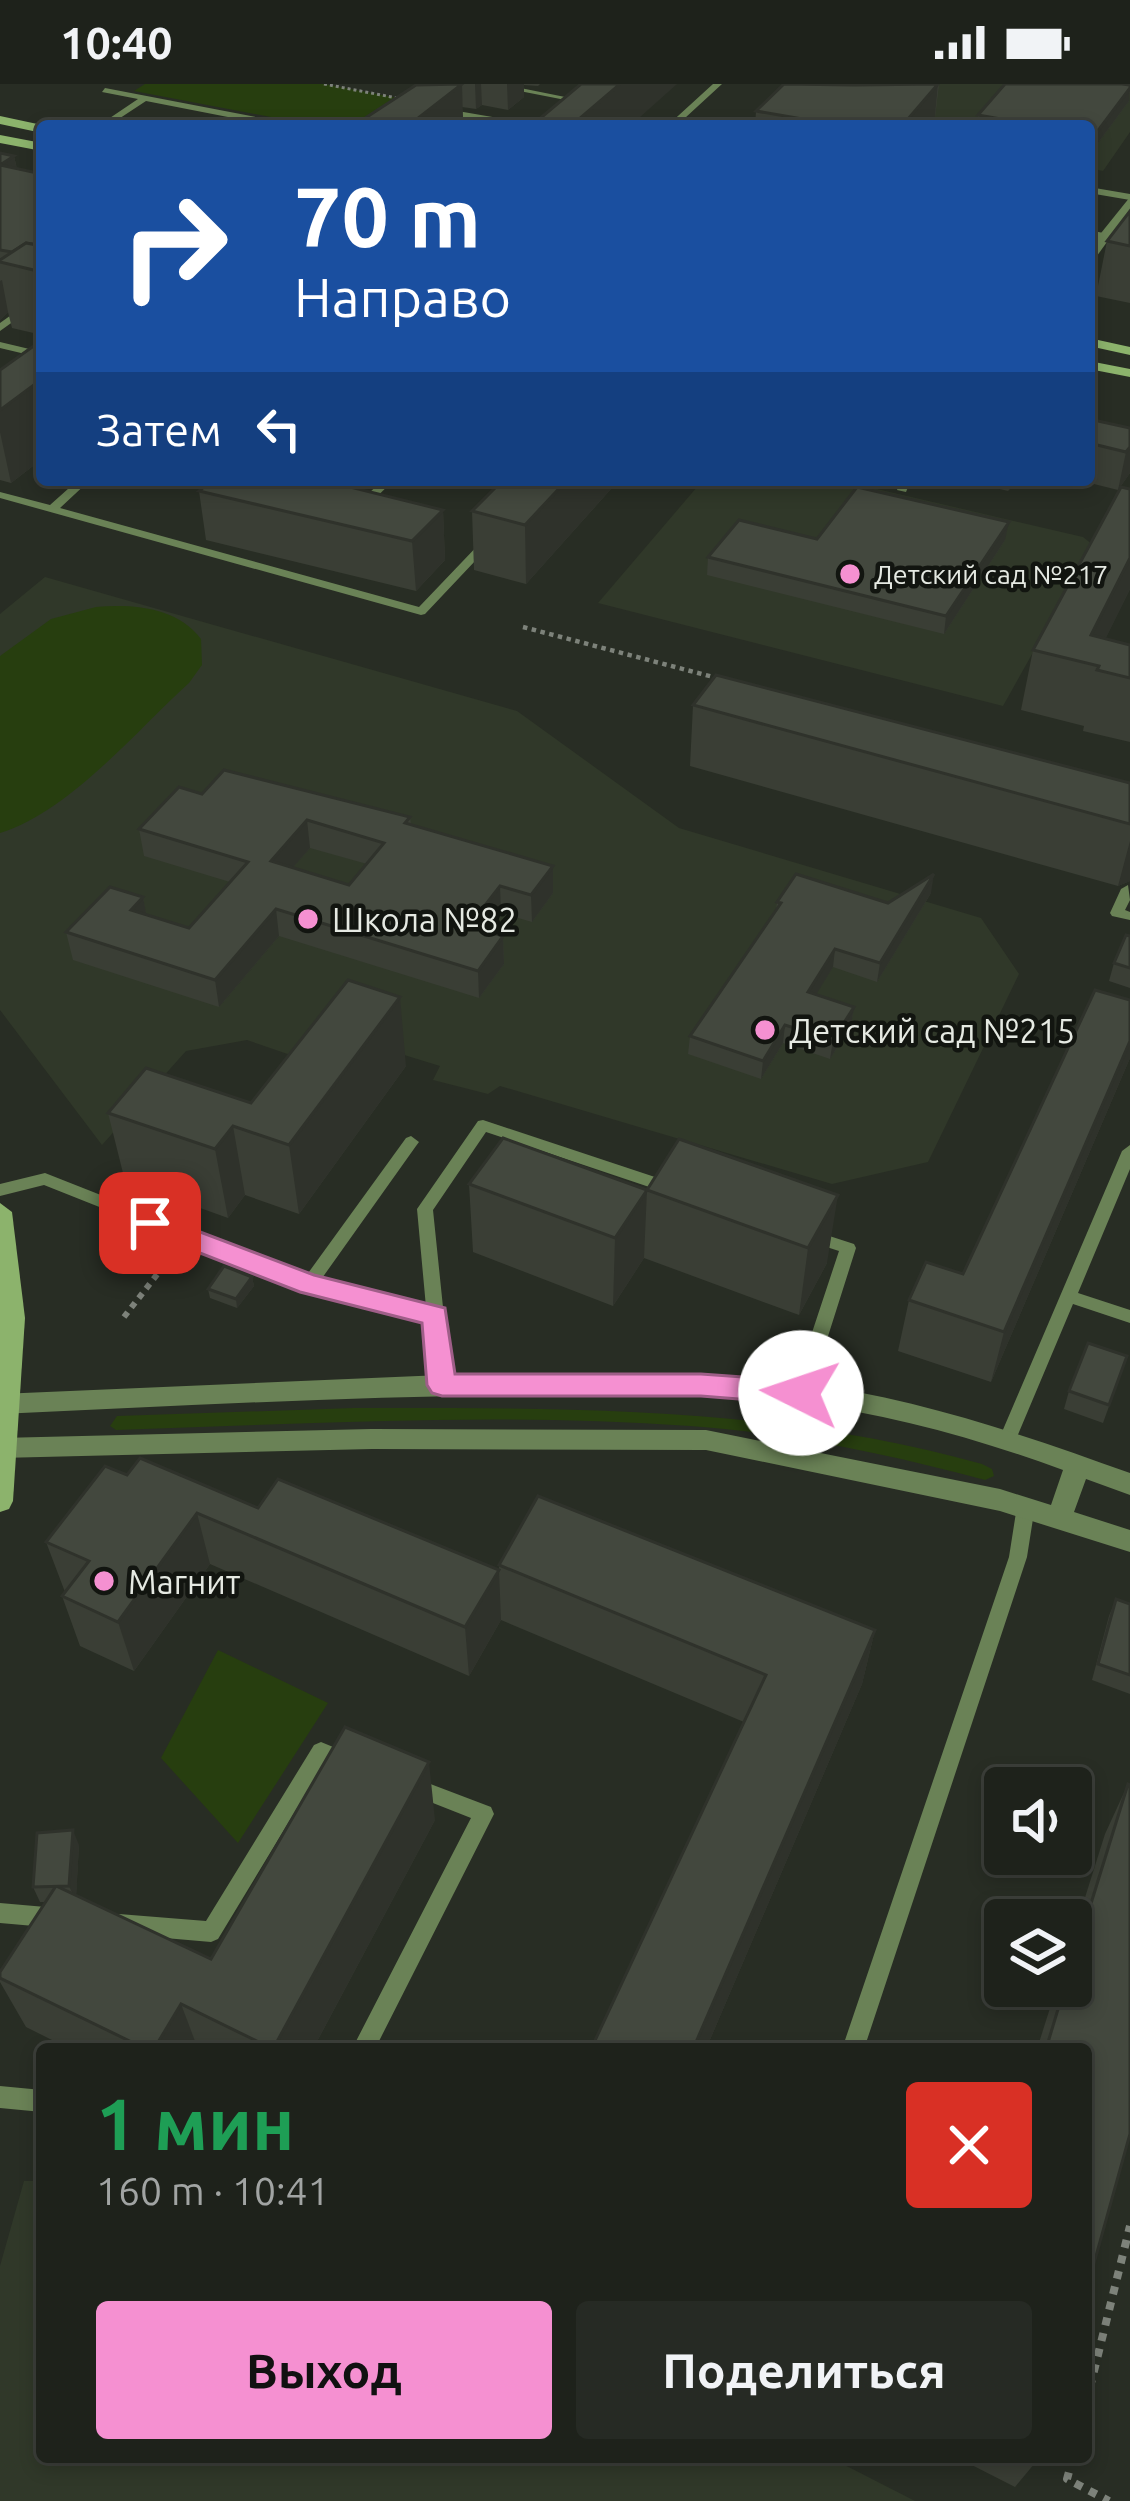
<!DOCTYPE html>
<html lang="ru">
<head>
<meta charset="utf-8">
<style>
	:root { --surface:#1e221b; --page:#262a24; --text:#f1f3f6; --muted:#a1a4a3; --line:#3c3f3a; --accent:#f590d1 }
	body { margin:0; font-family:Ubuntu,sans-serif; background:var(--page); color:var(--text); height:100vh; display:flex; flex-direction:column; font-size:45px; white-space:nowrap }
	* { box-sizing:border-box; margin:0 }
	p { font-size:39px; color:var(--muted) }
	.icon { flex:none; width:66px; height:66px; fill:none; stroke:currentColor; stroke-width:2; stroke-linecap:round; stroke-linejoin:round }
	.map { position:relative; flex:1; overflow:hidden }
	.drawer { position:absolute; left:36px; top:1959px; width:1056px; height:420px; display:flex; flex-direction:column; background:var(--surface); border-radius:12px; box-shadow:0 6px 18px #0003,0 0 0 3px var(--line) }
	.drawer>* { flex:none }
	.banner { position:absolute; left:36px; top:36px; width:1059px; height:366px; border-radius:12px; box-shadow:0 6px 18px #0003,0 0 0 3px var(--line); background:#1a4fa0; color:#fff; overflow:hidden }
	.tools { position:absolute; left:984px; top:1683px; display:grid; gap:24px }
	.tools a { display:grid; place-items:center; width:108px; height:108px; border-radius:12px; background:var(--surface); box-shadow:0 6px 18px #0003,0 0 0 3px var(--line); font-size:60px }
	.pin { position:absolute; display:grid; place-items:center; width:102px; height:102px; color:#fff; margin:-51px; border-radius:24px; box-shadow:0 6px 18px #0006 }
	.me { position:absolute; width:132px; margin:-66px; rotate:274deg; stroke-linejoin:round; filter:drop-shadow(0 0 9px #0008) }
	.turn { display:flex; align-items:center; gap:42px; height:252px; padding:0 60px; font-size:54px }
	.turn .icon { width:156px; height:156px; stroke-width:2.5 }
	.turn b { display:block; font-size:84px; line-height:102px }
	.then { display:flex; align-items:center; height:114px; padding:0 60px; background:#0003; gap:24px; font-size:45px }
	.round { display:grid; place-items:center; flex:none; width:126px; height:126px; border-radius:12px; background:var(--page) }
	.summary { display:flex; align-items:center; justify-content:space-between; height:204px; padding:0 60px }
	h1 { font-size:72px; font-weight:700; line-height:90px; color:#1e9e55 }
	.cta { display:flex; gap:24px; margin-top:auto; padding:24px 60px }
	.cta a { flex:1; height:138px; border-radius:12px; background:var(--accent); color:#111; font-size:48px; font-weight:700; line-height:138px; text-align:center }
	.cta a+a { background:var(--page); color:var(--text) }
	.status { display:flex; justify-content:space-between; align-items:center; height:84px; padding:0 60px; background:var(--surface); direction:ltr }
	.status svg { height:33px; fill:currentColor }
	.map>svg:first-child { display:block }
</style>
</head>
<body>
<div class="status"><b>10:40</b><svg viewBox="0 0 49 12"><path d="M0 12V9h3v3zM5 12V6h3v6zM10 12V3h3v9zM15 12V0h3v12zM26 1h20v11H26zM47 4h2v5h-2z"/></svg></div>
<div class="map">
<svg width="1130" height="2417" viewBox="0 0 1130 2417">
	<rect width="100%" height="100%" fill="#282d24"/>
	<g fill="#303829">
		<path d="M903,0H1130V48L1103,87L1089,84V42H865Z"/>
		<path d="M703,396H838L1083,453L1093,461L1003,622L598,519Z"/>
		<path d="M45,493L517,627L679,744L981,834L1019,890L928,1078L832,1100L500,1002L488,1010L433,996L440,982L336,950L311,978L247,956L186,967L102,1061L0,926V530Z"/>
		<path d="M24,2097H42V2373H829L915,2417H0V2182Z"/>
	</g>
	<g fill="#273e0f">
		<path d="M145,0H324L435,21L359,42H318L134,7Z"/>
		<path d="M96,523C133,520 177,523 201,555L202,581L189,599C135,648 69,728 0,749V572L51,535Z"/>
		<path d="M354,1324C567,1324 776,1322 982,1380L992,1385L994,1392L985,1396C889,1370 789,1349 690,1342C500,1328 306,1340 116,1346L110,1342L117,1332Z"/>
		<path d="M218,1566L328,1619L238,1759L161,1674Z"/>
	</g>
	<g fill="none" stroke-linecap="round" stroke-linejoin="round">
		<g stroke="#7d827a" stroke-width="3" stroke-dasharray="3 3" stroke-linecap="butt">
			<path d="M324,0L402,15"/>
			<path d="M302,39L318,42"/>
		</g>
		<path stroke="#7d827a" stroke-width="4.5" stroke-dasharray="4.5 4.5" stroke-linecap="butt" d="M523,543L717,594"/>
		<path stroke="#7d827a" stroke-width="6" stroke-dasharray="6 6" stroke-linecap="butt" d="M124,1233L176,1166"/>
		<g stroke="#7d827a" stroke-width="8" stroke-dasharray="8 8" stroke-linecap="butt">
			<path d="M1086,2319L1130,2142"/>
			<path d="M1073,2373L1067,2395L1109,2417"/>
		</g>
		<g fill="#6a8256" fill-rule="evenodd">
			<path d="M484,0H501L590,18L586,20Z"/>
			<path d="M713,0H722L685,34L721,42L681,38L676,42H667Z"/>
			<path d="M105,4L287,39L291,42H274L146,17L108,42H98L138,15L102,8Z"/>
			<path d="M440,24L528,39L532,42H513L437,29Z"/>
			<path d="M1089,103L1130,110V116L1089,109Z"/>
			<path d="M1089,146L1108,150L1110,152L1105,155L1089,152Z"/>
			<path d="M42,209V217L0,247V239Z"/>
			<path d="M0,258L42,268V274L0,264Z"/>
			<path d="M78,396H90L60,424L419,523L483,456L493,458L425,530L421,531L0,414V408L50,421Z"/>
			<path d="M383,396H394L363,426H355V422Z"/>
			<path d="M901,396H911L906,408L897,406Z"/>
			<path d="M1128,801L1130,816L1125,826L1130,828V836L1112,832L1110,829L1121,805Z"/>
			<path d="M483,1036L679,1101L681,1105L673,1111L486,1048L433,1126L451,1301L448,1306H436L433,1301L427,1237L303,1204L44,1101L0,1112V1100L45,1089L306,1192L406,1054L411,1052L419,1058L416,1062L320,1197L426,1223L417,1125L478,1037Z"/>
			<path d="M1130,1061V1085L1078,1209L1130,1226V1239L1073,1220L1014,1360L1008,1362L1002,1360L999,1355L1122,1067Z"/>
			<path d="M811,1146L854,1160L856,1164L810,1309L807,1314H795L792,1309L839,1167L805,1156L803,1152L805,1148Z"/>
			<path d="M1026,1415L1032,1417L1035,1422L1027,1473L864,1965H842L1009,1473L1017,1422L1020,1417Z"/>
			<path d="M321,1658L355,1672L358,1678L355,1684L348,1687L325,1678L218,1855L211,1858L119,1850L112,1847L109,1840L112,1833L119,1830L206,1837L314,1661Z"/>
			<path d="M412,1693L491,1723L494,1730L375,1965H352L471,1734L405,1708L402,1702L405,1696Z"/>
			<path d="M0,1819L57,1824L64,1827L67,1834L64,1841L57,1844L0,1839Z"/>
			<path d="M0,2002L42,2006V2028L0,2024Z"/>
		</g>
		<path fill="#6a8256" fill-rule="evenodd" d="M1130,113V126L1094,176L1089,177V164Z"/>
		<path fill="#6a8256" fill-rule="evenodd" d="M442,1291C561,1291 683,1284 802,1299C916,1314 1022,1350 1130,1389V1411L1086,1395L1074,1428L1130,1446V1468L1000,1427L706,1366L372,1365L0,1374V1354L372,1345L706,1346L1000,1405L1051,1421L1063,1386C978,1355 890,1330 800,1319C718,1309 636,1311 554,1311C369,1311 185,1322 0,1330V1310Z"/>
		<g fill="#8cb36c" fill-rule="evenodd">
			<path d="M0,32L42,41L45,42L42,49L0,40Z"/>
			<path d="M0,51L42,59V67L0,59Z"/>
			<path d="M1089,254L1130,263V271L1089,262Z"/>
			<path d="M1089,277L1130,285V293L1089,285Z"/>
			<path d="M0,1119L12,1128L25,1234L13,1417L9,1425L0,1428Z"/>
		</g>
	</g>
	<g fill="#3a3e35" fill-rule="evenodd">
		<path d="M429,0H540L538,2L524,1V13L508,26L482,21L476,25L462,23L463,36L455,42H408Z"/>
		<path d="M784,0H939L934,42H755L756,27Z"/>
		<path d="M1130,1L1129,17L1092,67H1089V42H976L978,31Z"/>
		<path d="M0,69L14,72L17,85L42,90V251L12,244L8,228L0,236Z"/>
		<path d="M1130,127V219L1096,212L1107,157Z"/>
		<path d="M42,256V375L11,399L0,396V286Z"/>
		<path d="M1089,335L1130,344V389L1118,406L1078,396H1089Z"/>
		<path d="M212,396H354L348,402L443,426L445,476L416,507L206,456L199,407Z"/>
		<path d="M619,396L526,500L474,486L472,427Z"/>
		<path d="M962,396H1018L1008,407Z"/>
		<path d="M1130,405V505L1105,555L1130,561V658L1083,647L1084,642L1021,626L1033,566Z"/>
		<path d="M817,455L1005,456L944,550L707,491L708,473Z"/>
		<path d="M693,621L1130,699V797L1118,802L690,682Z"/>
		<path d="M202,710L410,733L411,741L553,809L532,838L501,829L487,848L503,852L504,880L479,914L279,852L219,923L73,876L66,848L143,813L146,831L189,844L230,798L144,772L139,745ZM310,764L367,780L349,801L292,784Z"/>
		<path d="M931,809L877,898L833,883L815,911L854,923L851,941L830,975L783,959L761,995L688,970L690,952L776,827L777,818L888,819Z"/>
		<path d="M1130,852V904L1109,897L1114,879Z"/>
		<path d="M1130,916V974L991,1298L898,1267L909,1216L963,1190Z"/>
		<path d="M406,982L299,1130L245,1111L228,1134L125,1097L108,1029L251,1019Z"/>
		<path d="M679,1055L827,1179L799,1231L644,1174L613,1222L473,1168L469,1100L647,1106Z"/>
		<path d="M252,1193L254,1202L237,1224L210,1214L208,1205Z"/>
		<path d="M1127,1272L1103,1339L1064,1325L1069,1307Z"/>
		<path d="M127,1391L499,1486V1481L875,1546L862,1600L706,1965H591L744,1638L501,1536L469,1592L210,1480L134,1587L80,1562L62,1512L65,1508L46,1458Z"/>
		<path d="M1116,1515L1130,1520V1610L1092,1596L1109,1532Z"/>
		<path d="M1128,1700L1086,1965H1037L1057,1902H1071V1858L1105,1750Z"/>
		<path d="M435,1736L313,1965H70L26,1943L0,1898V1888L46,1818H40L33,1803L79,1761L76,1812L211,1875Z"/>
		<path d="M956,2373H1040L1015,2403Z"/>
	</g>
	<g fill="#2f322b">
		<path d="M462,0L463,36L455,42H408Z"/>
		<path d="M475,0H481L482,21L476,25Z"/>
		<path d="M507,0H524V13L508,26Z"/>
		<path d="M620,0H677L630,42H571Z"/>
		<path d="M938,0L934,42H902Z"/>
		<path d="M1130,4L1129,17L1092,67L1094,52Z"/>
		<path d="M14,72L21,104L0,81Z"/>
		<path d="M2,196L8,228L0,236V197Z"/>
		<path d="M42,295V375L11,399L0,348V326Z"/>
		<path d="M1130,363V389L1118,406L1126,368Z"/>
		<path d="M303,396H354L314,434Z"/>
		<path d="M567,396H619L526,500L525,441Z"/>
		<path d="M443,426L445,476L416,507L412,457Z"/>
		<path d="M1009,438L1005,456L944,550L946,532Z"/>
		<path d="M1130,474V505L1093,580L1091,551Z"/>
		<path d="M307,736L310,764L274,805L271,777Z"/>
		<path d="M1130,757V797L1118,802Z"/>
		<path d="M553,782V809L532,838L531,811Z"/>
		<path d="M934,790L931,809L877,898L880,879Z"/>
		<path d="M500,802L501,829L471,870L469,842Z"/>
		<path d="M143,813L148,840L131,826Z"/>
		<path d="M276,825L279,852L219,923L215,896Z"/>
		<path d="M503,852L504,880L479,914L478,887Z"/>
		<path d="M835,865L833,883L806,927L808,908Z"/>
		<path d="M400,913L406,982L299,1130L289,1061Z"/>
		<path d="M854,923L851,941L830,975L833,956Z"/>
		<path d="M785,941L783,959L761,995L763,977Z"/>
		<path d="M1130,957V974L991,1298L1004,1248Z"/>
		<path d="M233,1042L245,1111L228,1134L215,1065Z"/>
		<path d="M647,1106L644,1174L613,1222L615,1154Z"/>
		<path d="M838,1111L827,1179L799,1231L808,1164Z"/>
		<path d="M252,1193L254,1202L237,1224L236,1215Z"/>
		<path d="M197,1429L210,1480L134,1587L118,1538Z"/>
		<path d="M499,1486L501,1536L469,1592L465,1543Z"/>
		<path d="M875,1546L862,1600L706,1965H693Z"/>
		<path d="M429,1678L435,1736L313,1965H273Z"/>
		<path d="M73,1746L79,1761L76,1817L69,1802Z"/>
		<path d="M181,1920L198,1965H154Z"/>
	</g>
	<g fill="#43483e" stroke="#2f322b" stroke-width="3" fill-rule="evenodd">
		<path d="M462,0L408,42H353L416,1Z"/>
		<path d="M581,0H620L571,42H531Z"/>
		<path d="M784,0L854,1L938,0L902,42H843L756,27Z"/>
		<path d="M1005,0H1122L1130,1V4L1094,52L1089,51V42H1040L978,31Z"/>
		<path d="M0,69L14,72L0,81Z"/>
		<path d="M0,81L42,90V159L38,161L26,159L12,168L0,166Z"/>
		<path d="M1130,127V162L1107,157Z"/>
		<path d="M26,159L42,162V188L0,178V176Z"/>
		<path d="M42,256V295L0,326V286Z"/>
		<path d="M1089,335L1130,344V363L1126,368L1089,359Z"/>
		<path d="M212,396H322L443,426L412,457L199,407Z"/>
		<path d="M503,396H567L525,441L472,427Z"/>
		<path d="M857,403L1009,438L946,532L708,473L739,436L817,455Z"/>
		<path d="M1121,403L1130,405V474L1091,551L1130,561V594L1097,586L1099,582L1033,566Z"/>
		<path d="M716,591L1130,699V740L693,621Z"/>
		<path d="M224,686L410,733L405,739L553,782L531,811L500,802L469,842L503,852L478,887L276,825L215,896L66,848L110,803L143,813L131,826L189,844L248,778L139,745L179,703L202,710ZM307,736L384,759L349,801L271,777Z"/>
		<path d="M796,790L888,819L934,790L880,879L835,865L808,908L854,923L833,956L785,941L763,977L690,952L781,819L777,818Z"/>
		<path d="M1126,851L1130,852V884L1114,879Z"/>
		<path d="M348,896L400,913L289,1061L233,1042L215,1065L108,1029L146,984L251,1019Z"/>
		<path d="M1095,906L1130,916V957L1004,1248L909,1216L926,1178L963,1190Z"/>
		<path d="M503,1054L647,1106L615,1154L469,1100Z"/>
		<path d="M679,1055L838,1111L808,1164L647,1106Z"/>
		<path d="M224,1182L252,1193L236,1215L208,1205Z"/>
		<path d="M1088,1259L1127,1272L1109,1321L1069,1307Z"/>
		<path d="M140,1374L258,1424L278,1395L499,1486L465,1543L197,1429L118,1538L62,1512L89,1477L46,1458L105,1382L127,1391Z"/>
		<path d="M538,1412L875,1546L693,1965H591L766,1591L499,1481Z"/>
		<path d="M1116,1515L1130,1520V1591L1098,1580Z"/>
		<path d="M345,1643L429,1678L273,1965L181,1920L154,1965H146L0,1894V1888L56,1802L211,1875Z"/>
		<path d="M1128,1700L1130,1701V2050L1086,2208V1965H1046L1065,1902H1071V1884Z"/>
		<path d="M73,1746L69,1802L33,1803L37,1749Z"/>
	</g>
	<path fill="#f590d1" stroke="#9f5e88" stroke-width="3" d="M150,1129L314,1191L445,1224L455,1290H701L801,1297L811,1301L816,1309L811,1317L801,1320L701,1312H442L432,1309L427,1301L422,1239L300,1208L141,1146L137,1139Z"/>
	<g fill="#f590d1" stroke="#121510" stroke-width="4.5">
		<circle cx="850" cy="490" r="12"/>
		<circle cx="308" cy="835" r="12"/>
		<circle cx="765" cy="946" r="12"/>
		<circle cx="104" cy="1497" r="12"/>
	</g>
	<g text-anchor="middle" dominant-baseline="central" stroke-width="9" stroke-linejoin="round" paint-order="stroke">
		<g font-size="27" fill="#e5e9e2" stroke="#121510" text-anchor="start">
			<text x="874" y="490">Детский сад №217</text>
		</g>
		<g font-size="33" fill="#e5e9e2" stroke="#121510" text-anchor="start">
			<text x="332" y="835">Школа №82</text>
			<text x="789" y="946">Детский сад №215</text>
			<text x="128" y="1497">Магнит</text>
		</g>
	</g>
</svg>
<div class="tools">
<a><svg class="icon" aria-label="sound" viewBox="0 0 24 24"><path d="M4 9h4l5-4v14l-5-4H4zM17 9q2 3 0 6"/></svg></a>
<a><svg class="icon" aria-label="layers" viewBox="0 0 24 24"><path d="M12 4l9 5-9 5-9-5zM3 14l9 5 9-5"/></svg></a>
</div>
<div class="pin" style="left:150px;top:1139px;background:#d93025"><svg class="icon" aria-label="arrive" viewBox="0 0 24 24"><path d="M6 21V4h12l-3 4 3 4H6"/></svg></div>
<svg class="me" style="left:801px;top:1309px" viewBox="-20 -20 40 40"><circle r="19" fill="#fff"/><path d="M0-13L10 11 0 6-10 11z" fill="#f590d1"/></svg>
<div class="banner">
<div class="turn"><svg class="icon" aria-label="right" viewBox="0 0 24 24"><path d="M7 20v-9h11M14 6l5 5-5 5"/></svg><div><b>70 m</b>Направо</div></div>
<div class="then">Затем<svg class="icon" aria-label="left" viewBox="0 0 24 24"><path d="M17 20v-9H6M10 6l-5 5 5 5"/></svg></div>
</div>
<section class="drawer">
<div class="summary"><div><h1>1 мин</h1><p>160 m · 10:41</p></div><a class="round" style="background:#d93025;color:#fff"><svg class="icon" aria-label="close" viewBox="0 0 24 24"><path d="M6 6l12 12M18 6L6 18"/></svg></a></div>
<div class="cta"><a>Выход</a><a>Поделиться</a></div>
</section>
</div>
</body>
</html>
